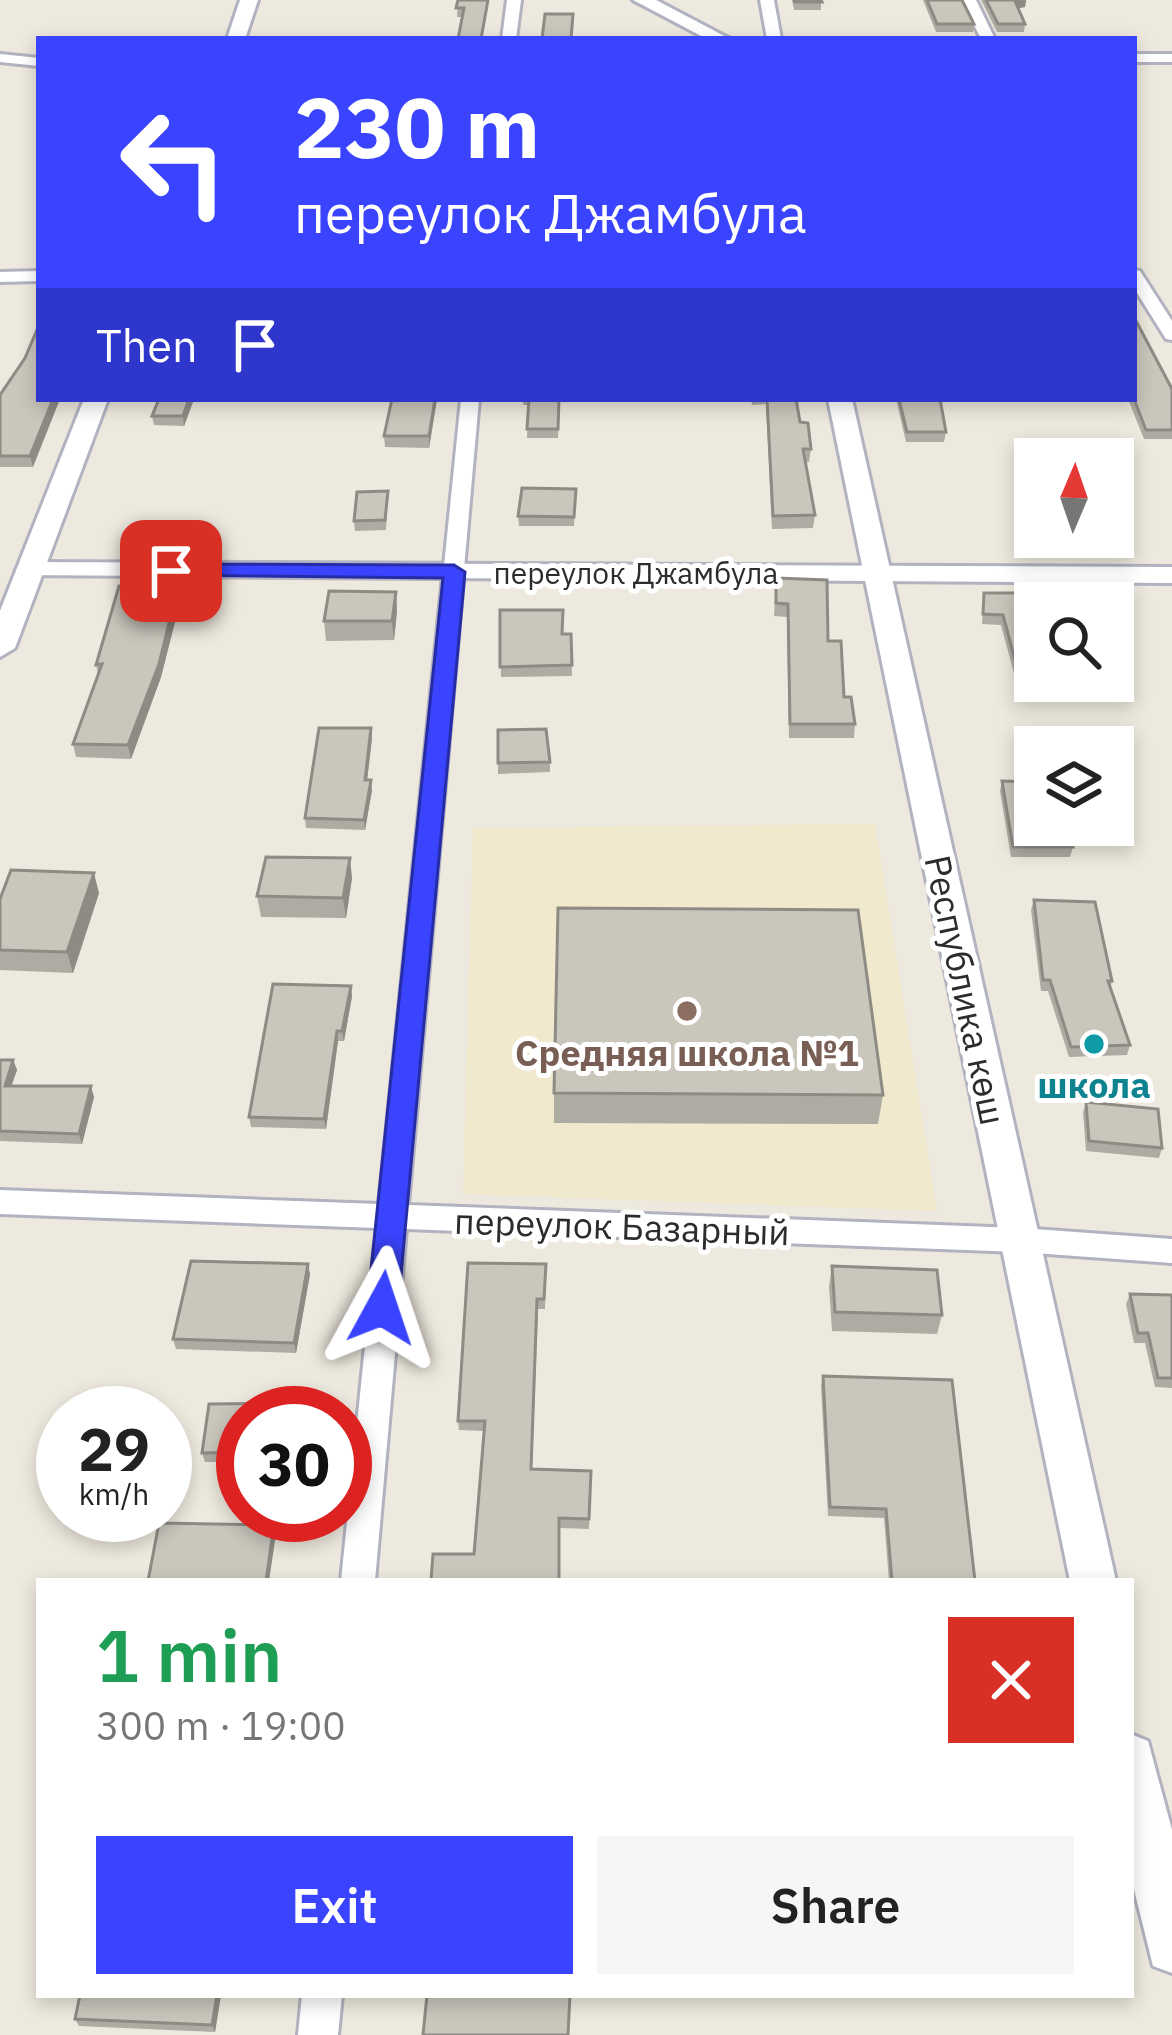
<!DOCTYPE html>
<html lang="en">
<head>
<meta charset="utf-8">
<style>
	:root { --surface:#fff; --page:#f6f6f6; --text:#222; --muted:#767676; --accent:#3a44ff }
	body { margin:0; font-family:"IBM Plex Sans",sans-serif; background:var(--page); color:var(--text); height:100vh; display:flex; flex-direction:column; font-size:45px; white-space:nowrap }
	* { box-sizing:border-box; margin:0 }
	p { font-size:39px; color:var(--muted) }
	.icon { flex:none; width:66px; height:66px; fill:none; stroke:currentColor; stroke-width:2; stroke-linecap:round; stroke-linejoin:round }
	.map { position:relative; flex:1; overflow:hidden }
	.side { position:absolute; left:36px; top:1578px; width:1098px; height:420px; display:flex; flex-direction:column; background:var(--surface); border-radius:0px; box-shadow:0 6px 18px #0003 }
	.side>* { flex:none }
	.guide { position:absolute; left:36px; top:36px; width:1101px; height:366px; border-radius:0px; box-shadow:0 6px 18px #0003; background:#3a44ff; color:#fff; overflow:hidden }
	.needle { width:78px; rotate:2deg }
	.tools { position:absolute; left:1014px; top:438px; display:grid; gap:24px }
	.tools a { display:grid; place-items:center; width:120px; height:120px; border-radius:0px; background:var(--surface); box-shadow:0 6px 18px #0003; font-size:60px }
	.speed { position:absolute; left:36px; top:1386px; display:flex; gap:24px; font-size:60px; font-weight:700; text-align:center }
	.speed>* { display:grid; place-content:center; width:156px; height:156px; border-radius:50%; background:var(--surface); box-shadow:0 6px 18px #0003; line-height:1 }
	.speed small { font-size:30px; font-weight:400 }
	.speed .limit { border:18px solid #d22; background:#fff; color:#111 }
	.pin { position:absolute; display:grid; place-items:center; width:102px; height:102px; color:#fff; margin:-51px; border-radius:24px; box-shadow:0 6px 18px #0006 }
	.me { position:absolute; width:132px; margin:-66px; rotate:5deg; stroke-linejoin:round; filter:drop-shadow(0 0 9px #0008) }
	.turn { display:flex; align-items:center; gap:42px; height:252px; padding:0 60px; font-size:54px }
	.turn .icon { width:156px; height:156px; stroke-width:2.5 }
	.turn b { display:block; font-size:84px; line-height:102px }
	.then { display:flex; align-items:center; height:114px; padding:0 60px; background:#0003; gap:24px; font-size:45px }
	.round { display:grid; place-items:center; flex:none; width:126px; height:126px; border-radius:0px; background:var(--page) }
	.head { display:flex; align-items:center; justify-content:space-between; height:204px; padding:0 60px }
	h1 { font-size:72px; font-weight:600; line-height:90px; color:#1e9e55 }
	.cta { display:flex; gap:24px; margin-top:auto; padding:24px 60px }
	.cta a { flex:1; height:138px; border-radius:0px; background:var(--accent); color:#fff; font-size:48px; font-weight:600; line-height:138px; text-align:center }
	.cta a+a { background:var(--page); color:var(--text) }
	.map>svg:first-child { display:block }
</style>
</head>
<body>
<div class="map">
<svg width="1172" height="2035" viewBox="0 0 1172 2035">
	<rect width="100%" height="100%" fill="#eee9de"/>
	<path fill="#f0e9cd" d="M875,824L937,1211L463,1194L473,828Z"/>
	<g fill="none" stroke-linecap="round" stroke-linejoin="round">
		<g stroke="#b2b2c0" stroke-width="6">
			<g id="minor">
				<path d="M507,0H521L516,39H502Z"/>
				<path d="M760,0H774L781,39H767Z"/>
				<path d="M962,0H976L995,39H981Z"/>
				<path d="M0,54L39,58V66L0,62Z"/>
				<rect x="1134" y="54" width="38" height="8"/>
				<path d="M1134,270L1140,271L1172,321V340L1166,339L1134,288Z"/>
				<path d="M39,271V281L0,282V272Z"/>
				<path d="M461,399H479L408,1205L1020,1228L1172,1239V1263L1020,1252L406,1229L375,1581H341L377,1228L0,1214V1190L379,1204Z"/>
				<path d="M302,1995H342L338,2035H298Z"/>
			</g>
		</g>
		<g stroke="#b2b2c0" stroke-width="6">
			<path id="tertiary" d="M29,562L1172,567V583L20,575L16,570Z"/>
		</g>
		<g stroke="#b2b2c0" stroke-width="6">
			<g id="secondary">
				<path d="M240,0H258L245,39H227Z"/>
				<path d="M633,0H656L730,39H707Z"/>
				<path d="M84,399H108L15,648L0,657V611Z"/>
				<path d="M828,399H852L1116,1581H1070Z"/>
				<path d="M1131,1734L1148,1741L1172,1830V1973L1153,1966L1131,1877Z"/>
			</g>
		</g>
		<use href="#minor" fill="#fff" fill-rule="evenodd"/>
		<use href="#tertiary" fill="#fff" fill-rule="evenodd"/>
		<use href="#secondary" fill="#fff" fill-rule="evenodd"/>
	</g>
	<g fill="#adaba2">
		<path d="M458,0L483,39L462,17H457Z"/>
		<path d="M792,0H821V10H794Z"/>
		<path d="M923,0H962L974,24L973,32H936Z"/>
		<path d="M981,0H1026L1025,7L1018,8L1025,24L1024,32H997Z"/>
		<path d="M25,358L33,467H0V395Z"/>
		<path d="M1172,389V439H1144L1128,399Z"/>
		<path d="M194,399L184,426L154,425L152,416Z"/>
		<path d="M437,399L429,448L385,447L384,436Z"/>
		<path d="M523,399H560L558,438H527L528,405H523Z"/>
		<path d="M751,399H796L800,422L811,449L809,462H805L815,515L813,528L772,529L766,404L752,405Z"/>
		<path d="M896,399H940L946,432L944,442H906Z"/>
		<path d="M576,489L574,526H519L518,516Z"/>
		<path d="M388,491L386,530L355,531L354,521Z"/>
		<path d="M776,578L828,641L844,697L855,724L854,738H789L787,617L774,616Z"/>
		<path d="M396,592L397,611L394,640L326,641L324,621Z"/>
		<path d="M984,593L1035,603V681L1061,682L1016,681L1001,625L982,624Z"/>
		<path d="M181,598L161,677L131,759L76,757L73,744L98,674L96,665Z"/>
		<path d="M500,610L563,634H571L572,676L501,677Z"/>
		<path d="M371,728L372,738L367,780L372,790L365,830L306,828L305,818Z"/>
		<path d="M498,730L550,762V772L498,774Z"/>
		<path d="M1040,744H1117L1127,776L1124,786H1113V747H1039Z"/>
		<path d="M1002,781L1073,847L1070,857H1011L1000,791Z"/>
		<path d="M352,878L346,918L261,917L257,896Z"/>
		<path d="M99,893L73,973L0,970V899Z"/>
		<path d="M1034,900L1112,981L1110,988L1130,1045L1127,1055L1069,1057L1048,991H1041L1031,910Z"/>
		<path d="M352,996L344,1041H338L326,1129L251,1127L249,1117Z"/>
		<path d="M0,1060H13L17,1070L11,1086L94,1097L82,1144L0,1141Z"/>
		<path d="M554,1093L883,1095L878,1124L554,1123Z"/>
		<path d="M1086,1102L1162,1148L1159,1158L1086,1151L1083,1112Z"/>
		<path d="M546,1264L545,1309H538L532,1469L591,1471L589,1529L560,1528L474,1554L484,1431L459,1430L458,1421Z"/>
		<path d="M832,1266L942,1315L937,1334L832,1331L829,1286Z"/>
		<path d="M310,1274L296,1353L176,1349L173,1339Z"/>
		<path d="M1130,1294L1172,1295V1388L1155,1387L1145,1343H1134L1126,1304Z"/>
		<path d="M823,1376L975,1581H889L884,1518L828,1516L821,1386Z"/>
		<path d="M243,1413V1462H205L202,1453Z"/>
		<path d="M221,1995L215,2032L79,2026L75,2019Z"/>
	</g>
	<g fill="#8d8b84">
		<path d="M1026,0L1025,7L1014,9L1015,1Z"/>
		<path d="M53,399H60L33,467L30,456Z"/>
		<path d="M189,399H194L184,426L183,416Z"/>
		<path d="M435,399H437L429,448V436Z"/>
		<path d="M178,586L181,598L161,677L131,759L128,745Z"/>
		<path d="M396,592L397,611L394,640L392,621Z"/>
		<path d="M371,728L372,738L366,790L365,780Z"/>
		<path d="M371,780L372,790L365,830L364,820Z"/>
		<path d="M350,858L352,878L346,918L343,898Z"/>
		<path d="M94,873L99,893L73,973L67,952Z"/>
		<path d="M351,986L352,996L344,1041L342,1031Z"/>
		<path d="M337,1031L338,1041L326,1129L324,1119Z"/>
		<path d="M13,1060L17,1070L8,1096L5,1086Z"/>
		<path d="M91,1086L94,1097L82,1144L79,1134Z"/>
		<path d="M308,1264L310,1274L296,1353L294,1343Z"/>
		<path d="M274,1525L276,1534L269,1581H266Z"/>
		<path d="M217,1995H221L215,2032L212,2025Z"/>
	</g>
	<g fill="#c9c7bc" stroke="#8d8b84" stroke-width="3">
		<path d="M458,0H488L481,39H458L464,8H456Z"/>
		<path d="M794,0H821L822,2H795Z"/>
		<path d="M927,0H962L974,24H937Z"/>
		<path d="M986,0H1023L1015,1L1025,24H998Z"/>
		<path d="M545,14H573L571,39H542Z"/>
		<path d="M1134,317L1172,389V430H1146L1134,399Z"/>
		<path d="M39,325V399H53L30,456H0V395L25,358Z"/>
		<path d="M159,399H189L183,416H152Z"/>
		<path d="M392,399H435L429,436H384Z"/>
		<path d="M529,399H559L558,429H527Z"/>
		<path d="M767,399H796L800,422L808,423L811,449H803L815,515L773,516Z"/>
		<path d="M899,399H940L946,432H907Z"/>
		<path d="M522,488L576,489L574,517L518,516Z"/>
		<path d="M388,491L385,520L354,521L357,492Z"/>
		<path d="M776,578L827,580L828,641H841L844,697H851L855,724H790L788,604L776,603Z"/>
		<path d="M119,586H178L159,664L128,745L73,744L102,664L96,665Z"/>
		<path d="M329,591L396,592L392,621H324Z"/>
		<path d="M984,593H1086L1088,603H1035V672L1018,671L1003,615L983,614Z"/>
		<path d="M500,610H563L562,634H571L572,665L500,667Z"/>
		<path d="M319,728H371L365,780H371L364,820L305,818Z"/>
		<path d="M546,729L550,762L498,763V730Z"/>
		<path d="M1040,744H1117L1127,776H1113V747H1041Z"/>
		<path d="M1002,781L1035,782V825H1067L1073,847H1013Z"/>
		<path d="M266,857L350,858L343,898L257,896Z"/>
		<path d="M11,870L94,873L67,952L0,950V899Z"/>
		<path d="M1034,900L1095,902L1112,981H1108L1130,1045L1071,1047L1050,980H1043Z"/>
		<path d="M558,908L858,910L883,1095L554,1093Z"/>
		<path d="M273,984L351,986L342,1031H337L324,1119L249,1117Z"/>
		<path d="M0,1060H13L5,1086H91L79,1134L0,1131Z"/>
		<path d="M1086,1102L1158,1109L1162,1148L1089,1141Z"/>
		<path d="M191,1261L308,1264L294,1343L173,1339Z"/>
		<path d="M468,1263L546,1264L544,1299H537L531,1469L591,1471L589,1519L559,1518V1581H431L433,1554H474L485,1421H458Z"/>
		<path d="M832,1266L937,1270L942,1315L835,1312Z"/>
		<path d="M1130,1294L1172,1295V1378H1158L1148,1333H1138Z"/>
		<path d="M823,1376L952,1380L975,1581H892L886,1509L830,1507Z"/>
		<path d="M288,1403L287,1413H243V1452L202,1453L209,1404Z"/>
		<path d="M159,1523L274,1525L266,1581H148Z"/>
		<path d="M80,1995H217L212,2025L75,2019Z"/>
		<path d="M427,1995H570L568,2035H423Z"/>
	</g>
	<path fill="#3a44ff" stroke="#262ca6" stroke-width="3" d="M171,564L454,565L465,572L398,1308L393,1317L382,1321L371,1317L367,1308L443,578L163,575L160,571Z"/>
	<circle fill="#8d6e63" stroke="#fff" stroke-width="4.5" cx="687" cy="1011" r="12"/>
	<circle fill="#0f9aa8" stroke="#fff" stroke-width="4.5" cx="1094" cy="1044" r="12"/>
	<g text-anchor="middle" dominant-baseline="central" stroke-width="10" stroke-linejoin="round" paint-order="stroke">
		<g font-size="30" fill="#2c2c2c" stroke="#fff">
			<text x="636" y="572">переулок Джамбула</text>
		</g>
		<g font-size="36" fill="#2c2c2c" stroke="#fff">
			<text transform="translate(966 990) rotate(78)">Республика көш</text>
			<text transform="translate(622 1226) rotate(2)">переулок Базарный</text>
		</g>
		<g font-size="36" font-weight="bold" fill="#785e54" stroke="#fff">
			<text x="687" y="1052">Средняя школа №1</text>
		</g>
		<g font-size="36" font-weight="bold" fill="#0d838f" stroke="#fff">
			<text x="1094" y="1084">школа</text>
		</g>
	</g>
</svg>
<div class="tools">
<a><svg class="needle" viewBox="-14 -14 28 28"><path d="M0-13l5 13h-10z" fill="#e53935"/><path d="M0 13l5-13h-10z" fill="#767676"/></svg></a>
<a><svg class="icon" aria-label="search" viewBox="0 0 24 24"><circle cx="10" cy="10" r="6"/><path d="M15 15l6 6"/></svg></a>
<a><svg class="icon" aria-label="layers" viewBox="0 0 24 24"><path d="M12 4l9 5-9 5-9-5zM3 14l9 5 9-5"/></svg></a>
</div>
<div class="speed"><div>29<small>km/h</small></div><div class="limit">30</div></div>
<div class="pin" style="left:171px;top:571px;background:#d93025"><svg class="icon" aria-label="arrive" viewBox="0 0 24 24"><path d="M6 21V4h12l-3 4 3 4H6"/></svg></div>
<svg class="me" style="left:382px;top:1308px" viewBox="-20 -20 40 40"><path d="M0-17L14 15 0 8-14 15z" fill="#3a44ff" stroke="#fff" stroke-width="4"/></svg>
<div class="guide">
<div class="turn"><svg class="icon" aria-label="left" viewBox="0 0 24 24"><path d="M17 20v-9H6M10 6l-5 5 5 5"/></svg><div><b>230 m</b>переулок Джамбула</div></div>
<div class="then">Then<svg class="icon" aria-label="arrive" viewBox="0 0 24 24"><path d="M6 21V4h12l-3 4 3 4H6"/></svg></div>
</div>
<section class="side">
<div class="head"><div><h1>1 min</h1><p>300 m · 19:00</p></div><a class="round" style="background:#d93025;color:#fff"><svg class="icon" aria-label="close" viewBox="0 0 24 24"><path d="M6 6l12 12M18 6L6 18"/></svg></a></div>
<div class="cta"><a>Exit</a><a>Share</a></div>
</section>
</div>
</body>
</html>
